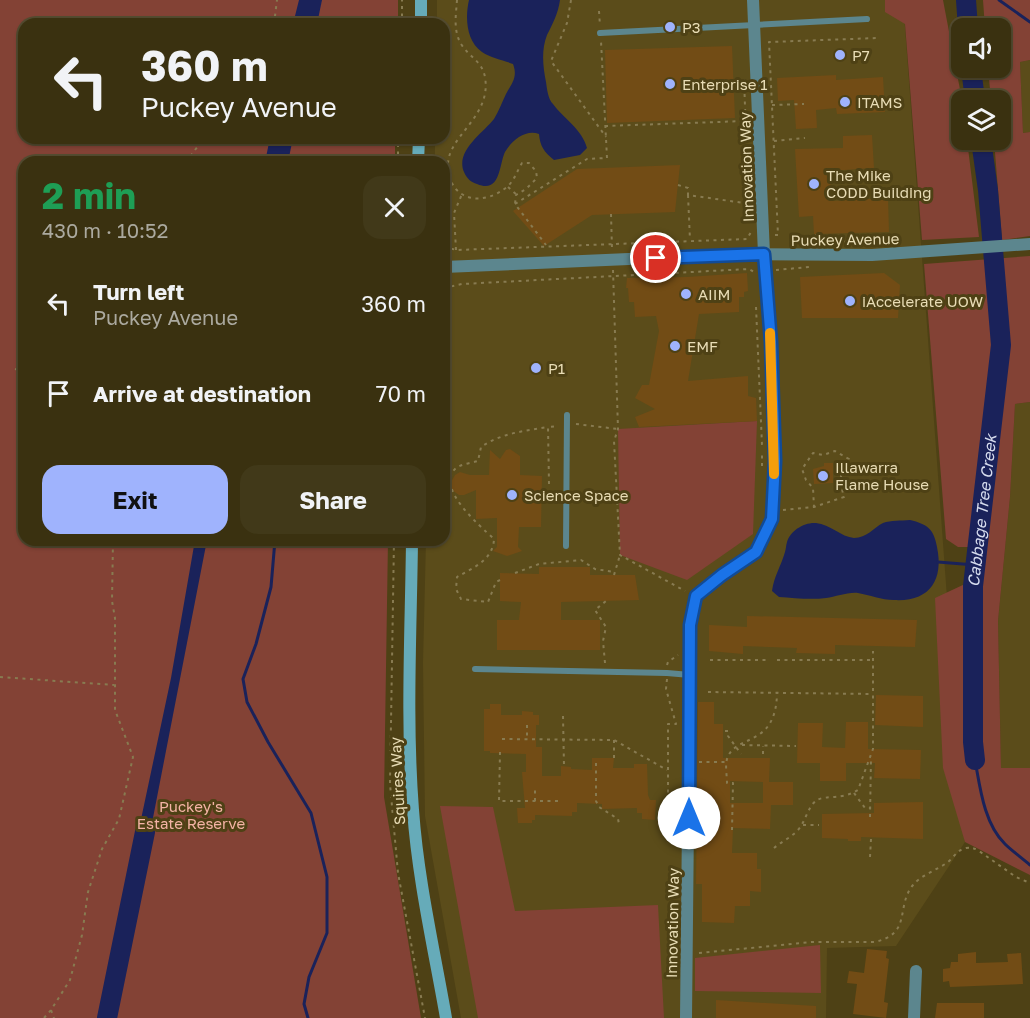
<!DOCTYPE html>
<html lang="en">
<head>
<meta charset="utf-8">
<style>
	:root { --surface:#3a3110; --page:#413919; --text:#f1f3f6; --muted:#aba99f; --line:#544c30; --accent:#9fb3fd }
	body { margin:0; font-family:"Golos Text",sans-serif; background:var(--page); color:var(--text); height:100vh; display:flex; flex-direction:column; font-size:22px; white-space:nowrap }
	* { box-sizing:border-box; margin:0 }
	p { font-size:20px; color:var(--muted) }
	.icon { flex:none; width:33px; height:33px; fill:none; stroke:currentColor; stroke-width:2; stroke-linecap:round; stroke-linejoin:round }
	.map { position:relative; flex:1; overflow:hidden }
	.drawer { position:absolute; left:18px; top:156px; width:432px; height:390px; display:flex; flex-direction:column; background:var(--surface); border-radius:18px; box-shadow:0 2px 4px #0004,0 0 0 2px var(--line) }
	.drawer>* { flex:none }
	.top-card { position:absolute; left:18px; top:18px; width:432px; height:126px; border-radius:18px; box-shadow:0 2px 4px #0004,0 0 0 2px var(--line); background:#3a3110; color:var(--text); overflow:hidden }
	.buttons { position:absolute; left:951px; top:18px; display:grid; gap:12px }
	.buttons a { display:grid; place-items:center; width:60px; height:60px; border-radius:12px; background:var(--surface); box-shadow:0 2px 4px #0004,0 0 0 2px var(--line); font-size:30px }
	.pin { position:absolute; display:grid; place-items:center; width:51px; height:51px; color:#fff; margin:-26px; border:3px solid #fff; border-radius:50%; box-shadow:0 2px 6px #0007 }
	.me { position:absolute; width:66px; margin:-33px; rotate:0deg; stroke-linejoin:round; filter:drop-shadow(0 0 4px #0008) }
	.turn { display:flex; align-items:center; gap:21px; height:126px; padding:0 24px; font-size:27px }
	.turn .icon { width:78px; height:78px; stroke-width:2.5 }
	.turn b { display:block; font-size:42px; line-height:51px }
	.round { display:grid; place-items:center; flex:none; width:63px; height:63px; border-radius:18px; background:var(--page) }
	.summary { display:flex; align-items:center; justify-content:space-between; height:102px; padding:0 24px }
	h1 { font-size:36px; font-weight:700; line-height:45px; color:#1e9e55 }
	.primary-button { display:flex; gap:12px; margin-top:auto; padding:12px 24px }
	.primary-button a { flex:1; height:69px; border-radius:18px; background:var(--accent); color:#111; font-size:24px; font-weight:700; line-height:69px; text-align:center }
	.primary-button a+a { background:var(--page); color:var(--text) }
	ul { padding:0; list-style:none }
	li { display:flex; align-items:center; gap:18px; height:90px; padding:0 24px }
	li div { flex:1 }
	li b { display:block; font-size:22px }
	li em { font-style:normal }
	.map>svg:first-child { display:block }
</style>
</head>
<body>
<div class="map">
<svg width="1030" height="1018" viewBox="0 0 1030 1018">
	<rect width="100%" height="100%" fill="#4e4115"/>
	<g fill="#5b4c1a">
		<path d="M437,0H903L965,842L896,946L827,948L826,1018H461L425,816L423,663L426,540H444V162H435V138H444V24H437Z"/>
		<path d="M1030,60V132L1023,133L1020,62Z"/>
		<path d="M1030,402V768L1001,769L998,621L1010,497L1015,404Z"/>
	</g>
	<g fill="#834235">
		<path d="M0,0H398V24H24V138H395V162H24V540H388L384,797L421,1018H0Z"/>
		<path d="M885,0H943L962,100V140H967L979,237L922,240L905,24L885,12Z"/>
		<path d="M983,0H1030V60L1020,62L1023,133L1030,132V236L1002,240L994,140H1000V100H991L988,68H1000V28H985Z"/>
		<path d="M1030,256V402L1015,404L1010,497L998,621L1001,768H1030V875L965,842L943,768L935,598L965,584L971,547H958L946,539L924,264Z"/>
		<path d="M757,421L753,534L687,580L620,555L618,429Z"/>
		<path d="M440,806L493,807L515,911L658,905L664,1018H478Z"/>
		<path d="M820,945L821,993L695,991V958Z"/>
	</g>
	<g fill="#1a225a">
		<path d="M299,0H322L317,24H293Z"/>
		<path d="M469,0H560C558,14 553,23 547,35C541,50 543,67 546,82C547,89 548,99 553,104C564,119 582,129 587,148L580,155L554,160C544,152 540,146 539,134C526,129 512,140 505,152C499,164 501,194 477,184C471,182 467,179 464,172C455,151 483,133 494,119C499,111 502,102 506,94C512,83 518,77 513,64C503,60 491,58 482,52C466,41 465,17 469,0Z"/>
		<path d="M270,138H293L288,162H265Z"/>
		<path d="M910,520C927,524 934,529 937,547C944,581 929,602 894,600C881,600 870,595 858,593C847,592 836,597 826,598C811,600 794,598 779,597L772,591C774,576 781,566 785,552C786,549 786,545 787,542C790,531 804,522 816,523C830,524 841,537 854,538C867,538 873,528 883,523C891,520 901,521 910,520Z"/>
		<path d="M195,540H207L145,859L133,857L171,678Z"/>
	</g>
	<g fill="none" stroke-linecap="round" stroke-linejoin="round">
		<g stroke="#1a225a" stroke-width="3">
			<path d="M999,0L1030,22"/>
			<path d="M275,540L271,587L256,644L243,679L247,702L268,742L311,813L327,877V933L309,977L304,1004L308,1018"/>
			<path d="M938,562L975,565"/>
			<path d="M975,760C980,787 984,824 1005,844C1012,851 1022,858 1030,865"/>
		</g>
		<g stroke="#1a225a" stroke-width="20">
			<path d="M966,0L968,28"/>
			<path d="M971,68L975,100"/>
			<path id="s1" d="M975,760L973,742V586L1001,345L988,190L981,140"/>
			<path d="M107,1018L145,832"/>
		</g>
	</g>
	<g fill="#724c15" fill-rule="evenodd">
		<path d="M732,46L735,118L607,123L605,50Z"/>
		<path d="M836,75V80L883,77L885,112L837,114L836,108L816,110L817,128L796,129L794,100L778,101L777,78Z"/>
		<path d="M872,135L874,168L830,171L831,201L888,198L889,232L814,234L813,216L799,217L795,149L843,148V136Z"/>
		<path d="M680,165L675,212L592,215L544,246L513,211L577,169Z"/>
		<path d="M747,273L748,291L744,292V297H739V312L699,314L688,381L748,376V396L756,398L757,421L639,427L635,417L655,409L635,398L642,385H649L659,331L656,316L635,317L634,302H629L628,288H626L627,278L687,277Z"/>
		<path d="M884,273L900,285L898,318H802L800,277Z"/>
		<path d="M510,449L520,456V475L542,476L541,527H519L518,547L522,551L507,556L493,551L497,547V518L476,519V490L464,495H459L452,490L451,482L455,475L460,472L470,475H489L490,450L500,459L506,450Z"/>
		<path d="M824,463H833V483L814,484L813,469L824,466Z"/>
		<path d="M539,567H590V575H635L639,600L561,602V620H600V650H497V620H519L521,602L500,601V573L539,574Z"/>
		<path d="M747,616L917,620L915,647L835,645V654L796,653L797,648L743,646V654L709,651V625L747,627Z"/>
		<path d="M876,695L923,696V727L875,725Z"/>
		<path d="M698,702H714V724H723V758H770L769,782H793V805H771L770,829L733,828L732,853H757V869H761V892L750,891V906H735L734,923L702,922V884H696ZM730,781L763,782V803H730Z"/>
		<path d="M490,704H501V715H522V711L533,712V715H539V725H536V747H542V776H561V766L571,767V769L592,770V758H614L613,768H634V764H647L648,795L650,800H656L655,820L642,819V813H637V808L602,809V804L577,803V812H572V816L535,815V820H532V823H518L517,808H525L522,772H526V754L490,753V751H484V709H490Z"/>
		<path d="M846,722H868V749L921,750L920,779L874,778L875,763H846V781H820V763H797L798,723H823L822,747L845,748Z"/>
		<path d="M923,802V839L861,837V841H848V839L822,838V814L874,813V803Z"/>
		<path d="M867,949L887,951L886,958L889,959L884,1002L888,1003L886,1018L853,1014L857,984L847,983L849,971L864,973Z"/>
		<path d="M976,952V963L1008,962L1007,954L1021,953L1023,984L950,987L949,981L943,982V969L950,968L951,962H958V954Z"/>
		<path d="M716,1000L816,1006V1018H716Z"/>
		<path d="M937,1003H984V1018H935Z"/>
	</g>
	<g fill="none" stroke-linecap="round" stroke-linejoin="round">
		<g stroke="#887b51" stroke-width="2" stroke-dasharray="3 4.5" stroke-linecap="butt">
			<path d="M457,0C456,15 453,30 461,44C469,57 482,61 485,77C492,118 446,136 448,167C450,202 484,207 508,186C515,179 517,171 522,163H529L536,171L537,178L526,189L516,195L515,204L546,245"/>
			<path d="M571,0L567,23L551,61L606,137"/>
			<path d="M599,11L600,26"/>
			<path d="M274,24L277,0"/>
			<path d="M402,24V0"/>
			<path d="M744,79L746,133"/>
			<path d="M772,105L804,104"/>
			<path d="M605,126L745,121"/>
			<path d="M774,141L805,138"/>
			<path d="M186,162L204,138"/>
			<path d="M398,162V138"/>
			<path d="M678,185L688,188V195L751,204"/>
			<path d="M508,187L517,195"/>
			<path d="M688,195L690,240"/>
			<path d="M515,204L587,159L607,158L601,41"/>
			<path d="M611,214L612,249"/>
			<path d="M775,235H778L769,42L877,38"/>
			<path d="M837,242L897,238"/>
			<path d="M816,244V234"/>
			<path d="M444,247L457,250L747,239L751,232"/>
			<path d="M456,250L454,213L462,194"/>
			<path d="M613,270L618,429L614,441L620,555L685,591"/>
			<path d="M776,270L809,267"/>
			<path d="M444,288L462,284L749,269L754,272"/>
			<path d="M756,307L762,445"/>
			<path d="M15,369L24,371"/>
			<path d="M576,424L618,429"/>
			<path d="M762,466V454"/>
			<path d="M549,484L548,427L558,426"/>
			<path d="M783,510L814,507L844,497L841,485V469L846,467L849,459L835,451L823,455L813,453L802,469L806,480L813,488L814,507"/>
			<path d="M394,540L390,784L398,873L425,1018"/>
			<path d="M515,573L539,564L581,560L595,569L614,572"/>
			<path d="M614,575L620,555"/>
			<path d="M500,580L496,582L488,602L461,599L456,589L457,577C473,568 493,560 494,539C480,526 434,487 456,468C462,464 471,463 478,461L481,447C501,433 525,431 548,427"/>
			<path d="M710,660H767"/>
			<path d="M777,660H873"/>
			<path d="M605,663L603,641L606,627L595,610L606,601"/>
			<path d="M667,665L668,662L678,655"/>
			<path d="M0,677L114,685"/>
			<path d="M667,679L666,689L676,724H668V826"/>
			<path d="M708,692L873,694"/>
			<path d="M563,716L564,766"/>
			<path d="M527,725V739"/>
			<path d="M725,731H728V736L741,754"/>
			<path d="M502,739L614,740L667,770"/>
			<path d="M742,745L796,746"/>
			<path d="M500,752L499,801H561"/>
			<path d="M763,754V746"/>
			<path d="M614,758V740"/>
			<path d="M699,762H726"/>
			<path d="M596,763V801L599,807L618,819L619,824"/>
			<path d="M854,793L865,808H870"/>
			<path d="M535,801V786"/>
			<path d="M870,817L871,757"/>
			<path d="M803,825H819"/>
			<path d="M732,830L733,783H727C727,776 725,766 727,759C735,733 776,749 777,693"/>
			<path d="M774,848C781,842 790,838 797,831C806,822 807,807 817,800C826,795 842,800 858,790L873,749V651"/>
			<path d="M870,857L871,839"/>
			<path d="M699,953L812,942H874C913,934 895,907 913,885C921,875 937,870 948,862C954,857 957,850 966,848C971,847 974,848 979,851L1016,877L1030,883"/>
			<path d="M51,1010L54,1018"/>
			<path d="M44,1018L51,1010L70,980L82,935L88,892L102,849L119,819L133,757L115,710V618L112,601L113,540"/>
		</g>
		<g stroke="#5c868e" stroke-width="6">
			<path d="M600,33L867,19"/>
			<path d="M566,546L567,415"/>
			<path d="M475,669L667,673L690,675"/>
		</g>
		<g stroke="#5c868e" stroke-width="12">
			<path d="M444,267L744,254L872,255L1030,244"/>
			<path d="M686,1018L690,625L696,596L722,575L756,552L772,519L775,461L771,342L764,254L753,0"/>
			<path d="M914,1018L916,971"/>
		</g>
		<g stroke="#66abb9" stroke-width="12">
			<path d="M421,24V0"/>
			<path d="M418,162L419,138"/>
			<path d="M412,540C411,630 406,720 413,810C418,880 434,949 446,1018"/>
		</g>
	</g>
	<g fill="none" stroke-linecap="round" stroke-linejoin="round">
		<g stroke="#114b97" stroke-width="15">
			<path id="route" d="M656,258L764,254L771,342L775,461L772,519L756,552L722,575L696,596L690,625L689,818"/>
		</g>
		<use href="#route" stroke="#1a73e8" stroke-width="10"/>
		<path stroke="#f59e0b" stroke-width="10" d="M770,333L774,474"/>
	</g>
	<g fill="#9fb3fd" stroke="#4e4115" stroke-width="2">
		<circle cx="670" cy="27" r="6"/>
		<circle cx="840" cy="55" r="6"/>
		<circle cx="670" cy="84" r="6"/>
		<circle cx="845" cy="102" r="6"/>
		<circle cx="814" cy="184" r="6"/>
		<circle cx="686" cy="294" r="6"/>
		<circle cx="850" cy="301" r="6"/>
		<circle cx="675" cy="346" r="6"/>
		<circle cx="536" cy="368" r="6"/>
		<circle cx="823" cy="476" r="6"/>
		<circle cx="512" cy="495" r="6"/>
	</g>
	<g text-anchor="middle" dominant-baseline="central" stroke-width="6" stroke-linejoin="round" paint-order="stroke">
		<g font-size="15" fill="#e8dcb5" stroke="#4e4115" text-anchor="start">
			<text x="682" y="27">P3</text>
			<text x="852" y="55">P7</text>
			<text x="682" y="84">Enterprise 1</text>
			<text x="857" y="102">ITAMS</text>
			<text x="826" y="175">The Mike<tspan x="826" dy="17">CODD Building</tspan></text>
			<text x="698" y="294">AIIM</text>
			<text x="862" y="301">iAccelerate UOW</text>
			<text x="687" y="346">EMF</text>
			<text x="548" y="368">P1</text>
			<text x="835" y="467">Illawarra<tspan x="835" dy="17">Flame House</tspan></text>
			<text x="524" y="495">Science Space</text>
		</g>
		<g font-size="15" fill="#e8dcb5" stroke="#4e4115">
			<text transform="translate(746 167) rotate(-92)">Innovation Way</text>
			<text transform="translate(845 239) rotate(-1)">Puckey Avenue</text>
			<text transform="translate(397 781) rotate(-93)">Squires Way</text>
			<text transform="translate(672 923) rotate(-89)">Innovation Way</text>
		</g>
		<g font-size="15" fill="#f4b3a5" stroke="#4e4115">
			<text x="191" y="806">Puckey's<tspan x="191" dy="17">Estate Reserve</tspan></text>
		</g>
		<g font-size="16" font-style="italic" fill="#d6dcee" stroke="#4e4115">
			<text stroke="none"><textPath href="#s1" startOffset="250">Cabbage Tree Creek</textPath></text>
		</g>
	</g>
</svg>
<div class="buttons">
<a><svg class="icon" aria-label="sound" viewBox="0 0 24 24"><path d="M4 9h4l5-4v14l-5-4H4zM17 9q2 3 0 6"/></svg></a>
<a><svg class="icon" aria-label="layers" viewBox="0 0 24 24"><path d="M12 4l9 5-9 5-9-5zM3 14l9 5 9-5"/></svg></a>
</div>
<div class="pin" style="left:656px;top:258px;background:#d93025"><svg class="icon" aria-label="arrive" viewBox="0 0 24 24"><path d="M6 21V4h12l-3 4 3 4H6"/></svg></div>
<svg class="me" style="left:689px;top:818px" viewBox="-20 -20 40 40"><circle r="19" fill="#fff"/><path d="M0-13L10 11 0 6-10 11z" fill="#1a73e8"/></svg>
<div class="top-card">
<div class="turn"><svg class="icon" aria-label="left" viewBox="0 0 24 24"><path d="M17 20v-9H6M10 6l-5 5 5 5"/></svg><div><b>360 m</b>Puckey Avenue</div></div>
</div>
<section class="drawer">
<div class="summary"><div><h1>2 min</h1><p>430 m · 10:52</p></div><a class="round"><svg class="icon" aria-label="close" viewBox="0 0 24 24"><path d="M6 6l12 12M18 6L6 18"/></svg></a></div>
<ul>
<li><svg class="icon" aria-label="left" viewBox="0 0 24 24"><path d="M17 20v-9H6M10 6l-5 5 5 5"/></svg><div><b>Turn left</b><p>Puckey Avenue</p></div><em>360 m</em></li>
<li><svg class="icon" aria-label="arrive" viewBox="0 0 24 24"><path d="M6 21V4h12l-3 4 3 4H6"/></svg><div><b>Arrive at destination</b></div><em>70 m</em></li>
</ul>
<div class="primary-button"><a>Exit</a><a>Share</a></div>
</section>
</div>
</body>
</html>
